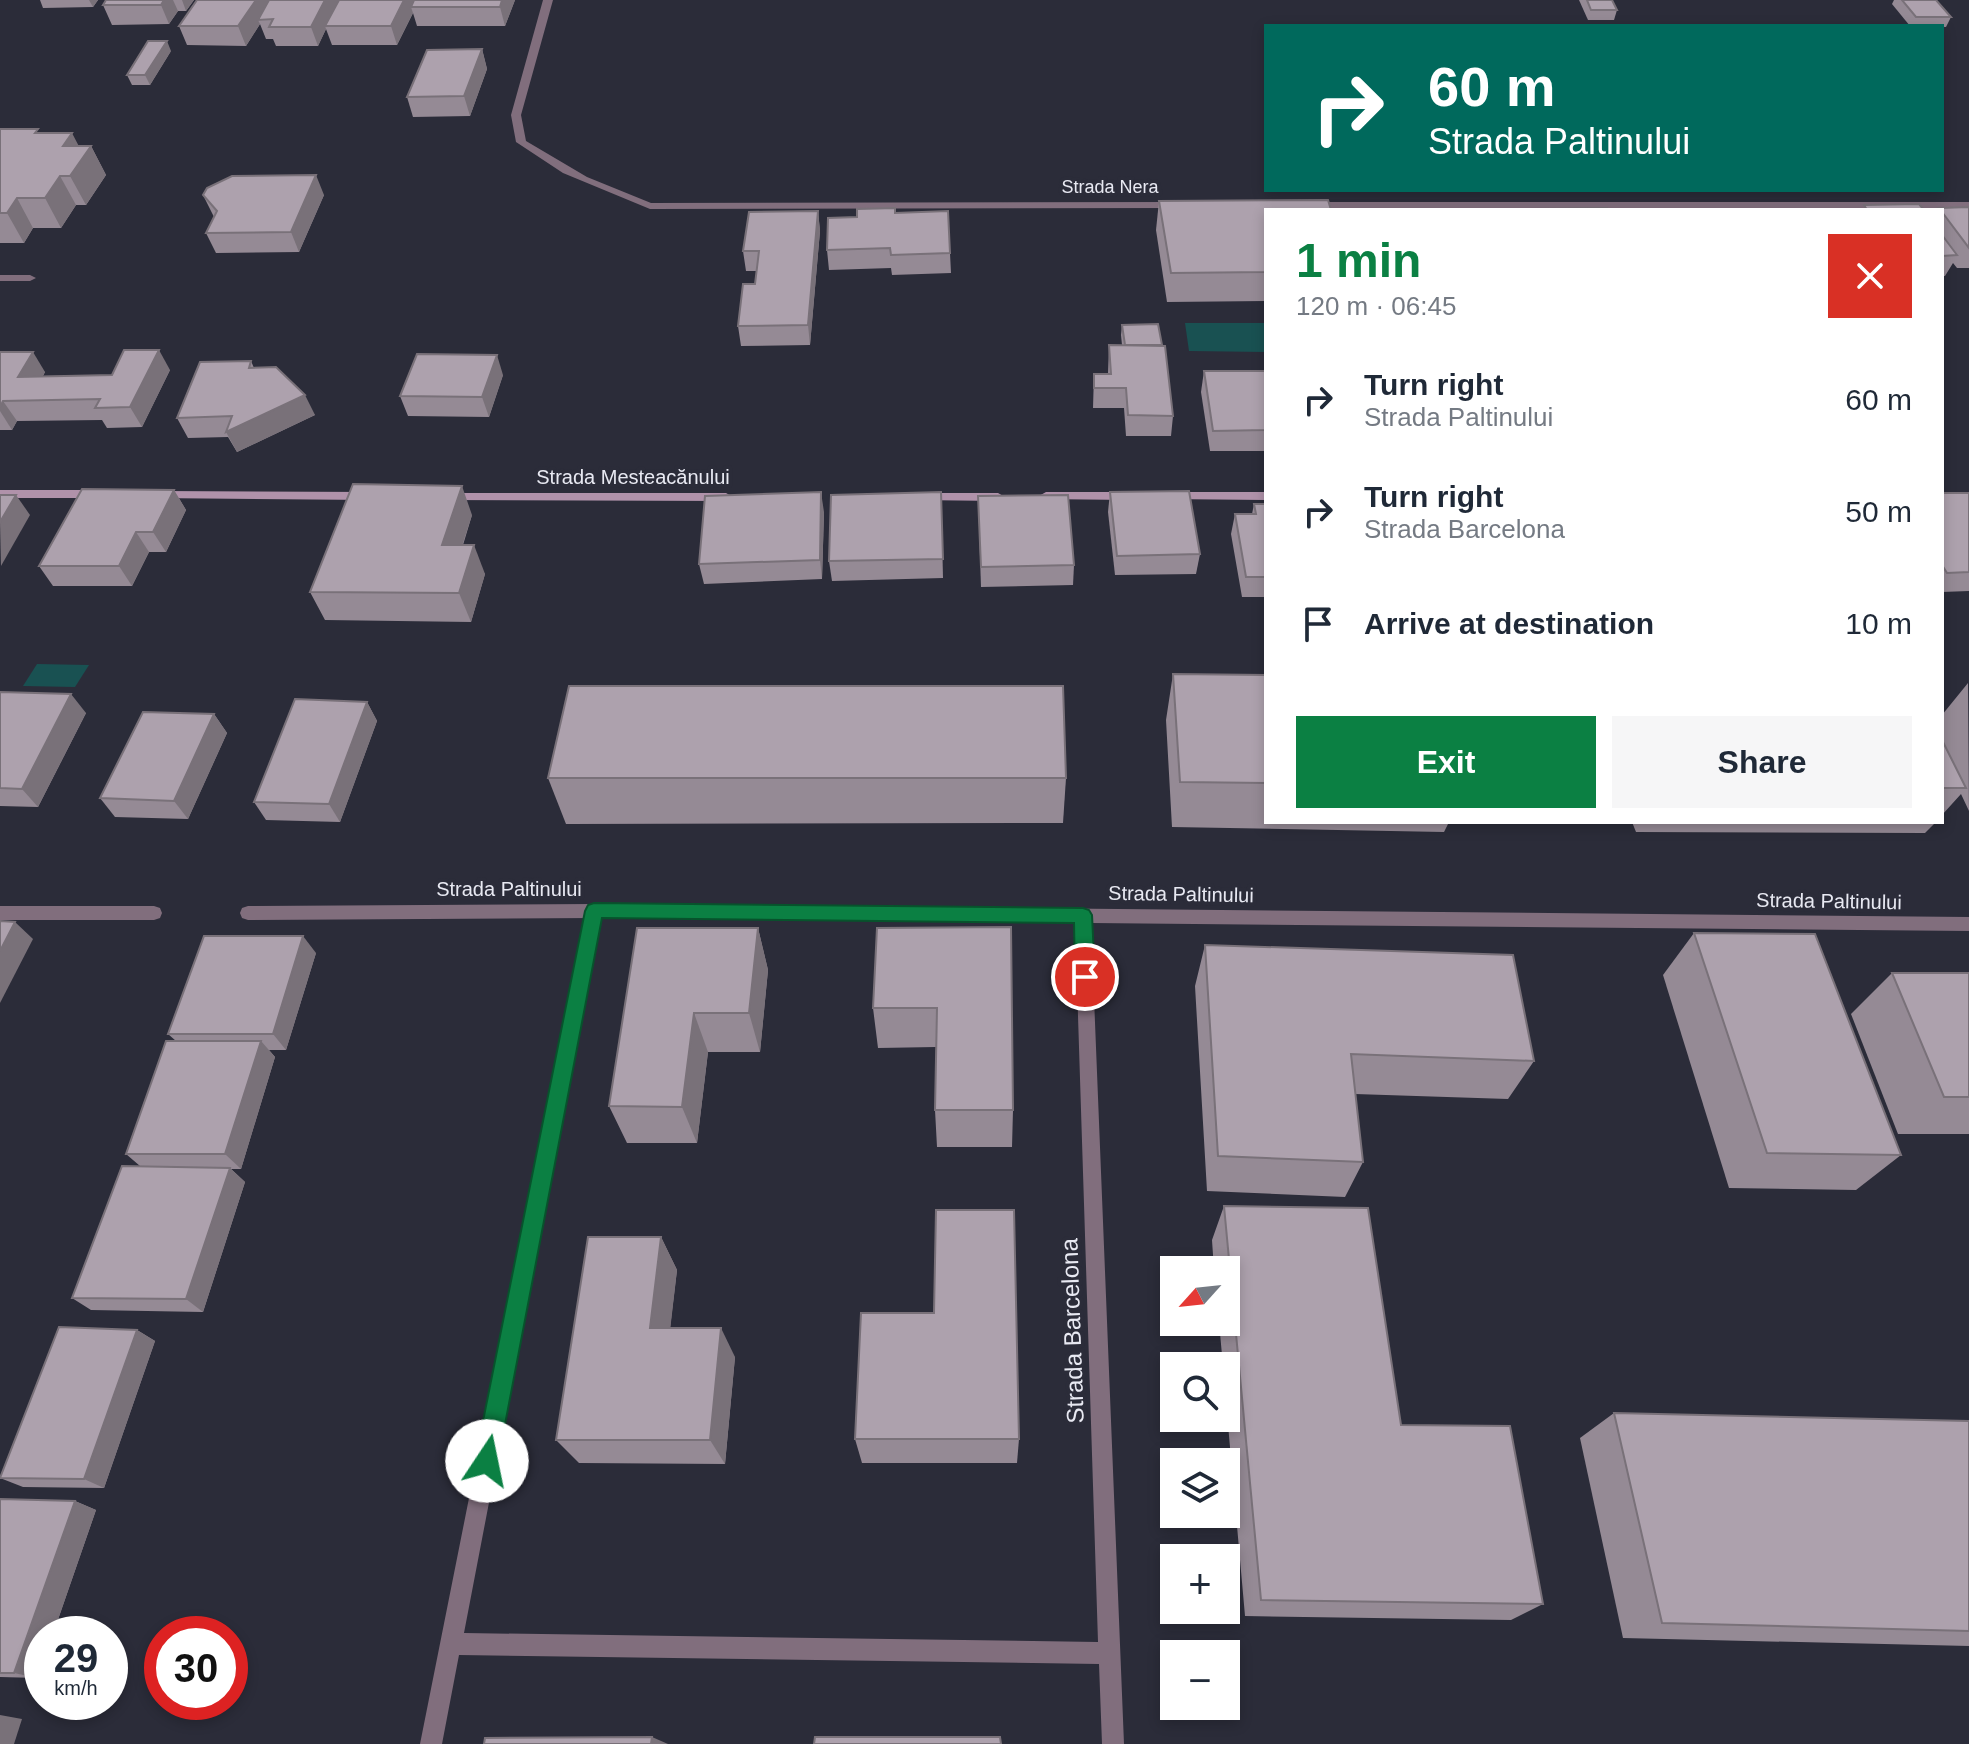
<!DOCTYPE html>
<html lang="en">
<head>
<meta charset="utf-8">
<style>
	:root { --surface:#fff; --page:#f6f6f7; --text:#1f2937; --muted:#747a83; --accent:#0b8043 }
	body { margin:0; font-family:Arial,sans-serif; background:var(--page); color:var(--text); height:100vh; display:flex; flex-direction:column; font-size:30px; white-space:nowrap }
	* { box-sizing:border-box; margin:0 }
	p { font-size:26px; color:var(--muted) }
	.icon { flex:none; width:44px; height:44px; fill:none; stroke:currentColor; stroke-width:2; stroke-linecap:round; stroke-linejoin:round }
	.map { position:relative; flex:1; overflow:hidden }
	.panel { position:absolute; left:1264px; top:208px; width:680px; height:616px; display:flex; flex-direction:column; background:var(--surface); border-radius:0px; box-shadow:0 4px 12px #0003 }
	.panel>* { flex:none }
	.hud { position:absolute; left:1264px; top:24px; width:680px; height:168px; border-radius:0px; box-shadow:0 4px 12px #0003; background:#00695c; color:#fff; overflow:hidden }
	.needle { width:52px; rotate:243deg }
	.controls { position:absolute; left:1160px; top:1256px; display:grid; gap:16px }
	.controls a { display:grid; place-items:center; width:80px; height:80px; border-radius:0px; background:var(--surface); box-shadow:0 4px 12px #0003; font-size:40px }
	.speed { position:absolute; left:24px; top:1616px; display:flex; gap:16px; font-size:40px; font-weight:700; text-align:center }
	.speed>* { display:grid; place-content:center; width:104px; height:104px; border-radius:50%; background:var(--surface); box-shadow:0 4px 12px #0003; line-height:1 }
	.speed small { font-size:20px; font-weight:400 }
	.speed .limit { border:12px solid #d22; background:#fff; color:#111 }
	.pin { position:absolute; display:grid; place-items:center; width:68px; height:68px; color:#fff; margin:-34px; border:4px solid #fff; border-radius:50%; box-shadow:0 2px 8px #0007 }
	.me { position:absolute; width:88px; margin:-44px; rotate:11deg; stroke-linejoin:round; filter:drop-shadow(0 0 6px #0008) }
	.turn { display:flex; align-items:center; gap:28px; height:168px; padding:0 32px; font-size:36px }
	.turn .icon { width:104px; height:104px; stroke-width:2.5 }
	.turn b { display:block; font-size:56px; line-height:68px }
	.round { display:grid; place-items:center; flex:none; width:84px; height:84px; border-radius:0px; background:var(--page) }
	.overview { display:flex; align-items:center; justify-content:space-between; height:136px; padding:0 32px }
	h1 { font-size:48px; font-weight:700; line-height:60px; color:var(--accent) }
	.cta { display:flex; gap:16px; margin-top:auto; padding:16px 32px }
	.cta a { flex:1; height:92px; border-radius:0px; background:var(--accent); color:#fff; font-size:32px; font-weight:700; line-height:92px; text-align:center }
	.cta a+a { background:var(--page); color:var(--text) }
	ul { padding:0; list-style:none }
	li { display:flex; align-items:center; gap:24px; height:112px; padding:0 32px }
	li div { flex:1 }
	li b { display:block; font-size:30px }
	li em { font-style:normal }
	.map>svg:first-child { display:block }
</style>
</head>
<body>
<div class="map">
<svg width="1969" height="1744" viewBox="0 0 1969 1744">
	<rect width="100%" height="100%" fill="#2b2c39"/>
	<g fill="#195152">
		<path d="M1185,323H1266V352L1189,351Z"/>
		<path d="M37,664L89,665L75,687L23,686Z"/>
	</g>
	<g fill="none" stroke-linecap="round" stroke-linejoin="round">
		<g fill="#816e7d" fill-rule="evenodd">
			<path d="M594,904L600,906L602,911L600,916L594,918L248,920L242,918L240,913L242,908L248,906Z"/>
			<path d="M0,906H154L160,908L162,913L160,918L154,920H0Z"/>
		</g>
		<g fill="#816e7d" fill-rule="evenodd">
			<path d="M543,0H553L521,115L526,141L587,177L651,203L1179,202L1184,205L1179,208L650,209L563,173L516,142L511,115Z"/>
			<path d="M1969,202V208H1311L1306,205L1311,202Z"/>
			<path d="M0,275H30L36,278L30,281H0Z"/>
			<path d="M594,904L1969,917V931L1091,923L1124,1744H1102L1099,1664L459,1655L442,1744H420L586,911L588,906ZM601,918L1075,922L1098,1642L464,1633Z"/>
		</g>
		<g fill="#b092aa" fill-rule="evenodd">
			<path d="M0,490H98L105,494L98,498H0Z"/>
			<path d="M158,491L370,492L377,496L370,500L153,498L151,495Z"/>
			<path d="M1046,492H1130L1137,496L1130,500L1041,499L1039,496Z"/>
			<path d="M1170,492H1266V500L1165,499L1163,496Z"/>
			<path d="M446,493H726L733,497L726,501L441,500L439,497Z"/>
			<path d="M922,493H998L1005,497L998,501L917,500L915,497Z"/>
		</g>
	</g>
	<g fill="#958a95">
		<path d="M40,0H98L93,7L43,8Z"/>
		<path d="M106,0H194L186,11H178L169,24L112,25L103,5Z"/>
		<path d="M197,0H515L505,26H417L413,13L397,45H332L326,29L318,46H276L273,39H266L260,24L246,46L187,45L179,26Z"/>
		<path d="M1579,0H1612L1617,10L1614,20H1588Z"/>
		<path d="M1894,0H1936L1951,17L1946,27L1910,26L1892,4Z"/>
		<path d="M482,49L487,69L470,116L413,117L407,97Z"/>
		<path d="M171,51L150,85H132L127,75Z"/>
		<path d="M0,129L40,133L79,146H91L106,175L86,205H76L61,228H33L24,243H0Z"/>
		<path d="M203,195H324L299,252L216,253L206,233L214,217Z"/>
		<path d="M1159,201L1266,210V301L1167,302L1156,230Z"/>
		<path d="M1969,207V268H1957L1953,263L1945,276H1942V210H1937L1939,208Z"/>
		<path d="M818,211L820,231L810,345L741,346L738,326L755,284L757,271H746L743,251Z"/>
		<path d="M895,213L950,253L951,273L892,275L891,268L829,270L827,250L857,217Z"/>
		<path d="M1122,325L1173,416L1171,436H1126L1124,408H1093L1094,374H1108L1109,345H1122L1121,335Z"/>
		<path d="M0,352L45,372L43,376L112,375L170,370L142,427L107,428L102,420L17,421L12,430H0Z"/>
		<path d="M251,361L254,368L315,415L237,452L228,437L188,438L177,418Z"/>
		<path d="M1204,371H1266V451H1210L1201,392Z"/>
		<path d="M503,375L489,417L408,416L400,396Z"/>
		<path d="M174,490L186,510L166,552H149L132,586H53L39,566Z"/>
		<path d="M941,492L943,578L832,581L829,561Z"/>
		<path d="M1110,492L1200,554L1196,574L1115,575L1108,512Z"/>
		<path d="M1942,493H1969V591L1942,592Z"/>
		<path d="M978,496L1074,565L1073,585L981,587Z"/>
		<path d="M1254,504H1266V597H1242L1231,534L1235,514H1252Z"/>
		<path d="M824,512L822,579L704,584L699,564Z"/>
		<path d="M472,515L463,545L485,574L471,622L325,620L310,592Z"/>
		<path d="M1173,674L1266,675V822H1449L1444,832L1172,827L1166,720Z"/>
		<path d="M1968,683L1969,811L1961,794L1942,815V715Z"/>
		<path d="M0,692L86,713L38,807L0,806Z"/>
		<path d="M367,702L377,721L340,822L266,820L254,802Z"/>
		<path d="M214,714L227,733L188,819L115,817L100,798Z"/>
		<path d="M548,778H1066L1063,823L566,824Z"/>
		<path d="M1632,822H1936L1925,833L1636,832Z"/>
		<path d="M758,928L768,970L760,1052H708L697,1143H627L609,1106Z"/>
		<path d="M877,928L1013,1110L1012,1147H937L935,1110L936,1047L878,1048L873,1008Z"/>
		<path d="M1694,933L1901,1155L1856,1190L1729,1188L1663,975Z"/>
		<path d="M1205,945L1534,1061L1508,1099L1355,1094L1363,1162L1345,1197L1207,1191L1195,986Z"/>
		<path d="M316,953L286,1050H269L275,1057L241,1169H231L245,1182L203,1312L91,1310L72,1298L140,1166L126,1154L176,1041L168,1034Z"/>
		<path d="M1892,973H1969V1134H1898L1851,1014Z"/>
		<path d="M1224,1206L1401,1425L1543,1604L1511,1620L1245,1616L1226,1402V1366H1223L1219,1322H1226V1270H1214L1212,1240Z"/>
		<path d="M661,1237L677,1270L670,1328L735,1357L725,1464L579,1463L556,1440Z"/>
		<path d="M137,1330L155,1341L104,1488L23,1487L0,1478Z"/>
		<path d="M1614,1413L1969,1421V1646L1623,1638L1580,1438Z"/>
		<path d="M855,1439H1019L1017,1463H862Z"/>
		<path d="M0,1499L75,1501L96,1510L53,1634H42L38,1678L0,1677Z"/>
	</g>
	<g fill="#797179">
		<path d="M89,0H98L93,7Z"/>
		<path d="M164,0H173L178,11L169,24L161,5Z"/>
		<path d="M182,0H194L186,11Z"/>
		<path d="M256,0H275L258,20L260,24L246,46L238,26Z"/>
		<path d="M325,0H341L325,26L326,29L318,46L311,27Z"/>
		<path d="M404,0H415L411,7L413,13L397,45L391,26Z"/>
		<path d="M502,0H515L505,26L500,7Z"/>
		<path d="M167,41L171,51L150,85L145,75Z"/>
		<path d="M482,49L487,69L470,116L464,96Z"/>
		<path d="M72,133L84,156L91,146L106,175L86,205L70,176L63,146Z"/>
		<path d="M316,175L324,195L299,252L291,232Z"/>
		<path d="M60,176L76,205L61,228L45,198Z"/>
		<path d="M17,198L33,228L24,243L7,213Z"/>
		<path d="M818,211L820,231L810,345L808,325Z"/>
		<path d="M159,350L170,370L142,427L130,407Z"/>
		<path d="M33,352L45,372L31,397L18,377Z"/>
		<path d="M497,355L503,375L489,417L482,397Z"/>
		<path d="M305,395L315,415L237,452L226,432Z"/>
		<path d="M3,401L17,421L12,430L0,411V407Z"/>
		<path d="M462,486L472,515L453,574L442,545Z"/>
		<path d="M174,490L186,510L166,552L153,532Z"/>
		<path d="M821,492L824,512L822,579L820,560Z"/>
		<path d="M16,495L30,515L1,566L0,522Z"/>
		<path d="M136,532L149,552L132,586L119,566Z"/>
		<path d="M474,545L485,574L471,622L459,593Z"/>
		<path d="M71,694L86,713L38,807L22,789Z"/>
		<path d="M367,702L377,721L340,822L329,804Z"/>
		<path d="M214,714L227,733L188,819L174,801Z"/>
		<path d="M15,922L33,939L0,1003V951Z"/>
		<path d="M758,928L768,970L760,1052L749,1013Z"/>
		<path d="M303,936L316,953L286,1050L273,1034Z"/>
		<path d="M694,1013L708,1052L697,1143L682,1107Z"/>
		<path d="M261,1041L275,1057L241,1169L225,1154Z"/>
		<path d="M230,1168L245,1182L203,1312L186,1299Z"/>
		<path d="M661,1237L677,1270L667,1357L650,1328Z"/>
		<path d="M721,1328L735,1357L725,1464L710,1440Z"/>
		<path d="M137,1330L155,1341L104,1488L84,1479Z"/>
		<path d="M75,1501L96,1510L53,1634H42V1666L38,1678L14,1673Z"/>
		<path d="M0,1715L22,1719L14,1744H0Z"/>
		<path d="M652,1737L668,1744H651Z"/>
	</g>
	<g fill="#ada1ad" stroke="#797179" stroke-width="2">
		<path d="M106,0H164L161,5H103Z"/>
		<path d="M197,0H256L238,26H179Z"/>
		<path d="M269,0H325L311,27H269L273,19L258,20Z"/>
		<path d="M339,0H404L391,26H325Z"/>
		<path d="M414,0H502L500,7H411Z"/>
		<path d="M1587,0H1612L1617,10H1591Z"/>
		<path d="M1902,0H1936L1951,17H1916Z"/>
		<path d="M148,41H167L145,75H127Z"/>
		<path d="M482,49L464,96L407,97L427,50Z"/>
		<path d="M0,129H38L35,133H72L63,146H91L70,176H60L45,198H17L7,213H0Z"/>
		<path d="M316,175L291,232L206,233L217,211L203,195L207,188L232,176Z"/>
		<path d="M1328,200L1331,210H1266V272L1171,273L1159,201Z"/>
		<path d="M1919,204L1924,210H1867L1864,205Z"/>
		<path d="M1969,207V248L1942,212V210L1939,208Z"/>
		<path d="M895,208V213L948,211L950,253L891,255L890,248L827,250L828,218L857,217V209Z"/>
		<path d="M1607,208L1608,210L1529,209Z"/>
		<path d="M818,211L808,325L738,326L743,284H755L759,251H743L749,212Z"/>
		<path d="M1942,235L1957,255L1942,256Z"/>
		<path d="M1158,324L1162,345H1125L1122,325Z"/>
		<path d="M1109,345L1165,346L1173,416L1128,415L1126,388H1094V374H1111Z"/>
		<path d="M124,350H159L130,407L95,408L100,399L3,401L0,407V352H33L18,377L112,375Z"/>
		<path d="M417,354L497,355L482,397L400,396Z"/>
		<path d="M251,361L249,368L276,367L305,395L226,432L232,416L177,418L200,362Z"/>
		<path d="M1204,371H1266V430L1213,431Z"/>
		<path d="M353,484L462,486L442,545H474L459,593L310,592Z"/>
		<path d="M82,489L174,490L153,532H136L119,566H39Z"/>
		<path d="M1189,491L1200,554L1117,556L1110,492Z"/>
		<path d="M821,492L820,560L699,564L705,496Z"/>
		<path d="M941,492L943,559L829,561L831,495Z"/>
		<path d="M1942,493H1969V572L1947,573L1942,565Z"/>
		<path d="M0,495H16L0,522Z"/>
		<path d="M1068,495L1074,565L981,567L978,496Z"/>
		<path d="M1254,504H1266V577H1246L1235,514H1256Z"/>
		<path d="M1173,674L1266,675V783L1180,782Z"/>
		<path d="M569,686H1063L1066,778H548Z"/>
		<path d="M0,692L71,694L22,789L0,788Z"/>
		<path d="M295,699L367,702L329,804L254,802Z"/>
		<path d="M143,712L214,714L174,801L100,798Z"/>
		<path d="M1942,740L1966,788H1942Z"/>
		<path d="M0,921L15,922L0,951Z"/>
		<path d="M1011,927L1013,1110H935L937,1008H873L877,928Z"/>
		<path d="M637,928H758L749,1013H694L682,1107L609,1106Z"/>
		<path d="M1694,933L1815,934L1901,1155L1767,1153Z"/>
		<path d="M204,936H303L273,1034H168Z"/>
		<path d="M1205,945L1513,955L1534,1061L1351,1054L1363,1162L1218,1156Z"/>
		<path d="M1892,973H1969V1097H1944Z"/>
		<path d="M166,1041H261L225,1154H126Z"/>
		<path d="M122,1166L230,1168L186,1299L72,1298Z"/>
		<path d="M1224,1206L1368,1208L1401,1425L1510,1426L1543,1604L1261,1600Z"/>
		<path d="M936,1210H1014L1019,1439H855L861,1313H934Z"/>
		<path d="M588,1237H661L650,1328H721L710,1440H556Z"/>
		<path d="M59,1327L137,1330L84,1479L0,1478Z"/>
		<path d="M1614,1413L1969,1421V1631L1662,1623Z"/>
		<path d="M0,1499L75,1501L14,1673H0Z"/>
		<path d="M652,1737L651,1744H484L485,1738Z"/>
		<path d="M815,1737H1000L1001,1744H814Z"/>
	</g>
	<path fill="#0b8043" stroke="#07532c" stroke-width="2" d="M594,903L1083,908L1089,910L1092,915L1095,977L1092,983L1085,985L1078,983L1075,977L1074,923L602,918L498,1461L495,1469L487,1472L478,1469L475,1461L585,911L588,905Z"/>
	<g text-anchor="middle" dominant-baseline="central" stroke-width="8" stroke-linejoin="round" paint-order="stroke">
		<g font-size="18" fill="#e8e9f2" stroke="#2b2c39">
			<text x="1110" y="187">Strada Nera</text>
		</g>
		<g font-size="20" fill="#e8e9f2" stroke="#2b2c39">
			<text x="633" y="477">Strada Mesteacănului</text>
			<text x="509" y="889">Strada Paltinului</text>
			<text transform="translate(1181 894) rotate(1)">Strada Paltinului</text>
			<text transform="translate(1829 901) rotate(1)">Strada Paltinului</text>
		</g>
		<g font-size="24" fill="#e8e9f2" stroke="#2b2c39">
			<text transform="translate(1072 1331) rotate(-92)">Strada Barcelona</text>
		</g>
	</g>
</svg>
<div class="controls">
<a><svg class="needle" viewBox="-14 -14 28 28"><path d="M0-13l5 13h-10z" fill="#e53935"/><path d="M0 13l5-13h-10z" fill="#747a83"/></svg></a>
<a><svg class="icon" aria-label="search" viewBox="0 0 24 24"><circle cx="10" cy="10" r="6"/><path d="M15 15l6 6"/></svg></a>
<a><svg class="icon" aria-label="layers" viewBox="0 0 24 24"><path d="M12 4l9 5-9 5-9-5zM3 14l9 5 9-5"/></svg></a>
<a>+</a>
<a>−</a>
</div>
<div class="speed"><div>29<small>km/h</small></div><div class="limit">30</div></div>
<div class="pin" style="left:1085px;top:977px;background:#d93025"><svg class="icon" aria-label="arrive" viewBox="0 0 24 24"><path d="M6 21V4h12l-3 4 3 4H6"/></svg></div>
<svg class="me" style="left:487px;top:1461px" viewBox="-20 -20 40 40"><circle r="19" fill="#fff"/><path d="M0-13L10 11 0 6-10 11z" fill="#0b8043"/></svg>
<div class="hud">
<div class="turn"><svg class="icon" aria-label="right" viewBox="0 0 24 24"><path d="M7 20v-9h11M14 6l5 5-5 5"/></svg><div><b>60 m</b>Strada Paltinului</div></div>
</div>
<section class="panel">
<div class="overview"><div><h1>1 min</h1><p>120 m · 06:45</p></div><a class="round" style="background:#d93025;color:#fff"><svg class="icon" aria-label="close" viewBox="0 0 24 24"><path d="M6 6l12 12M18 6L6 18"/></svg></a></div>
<ul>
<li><svg class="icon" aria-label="right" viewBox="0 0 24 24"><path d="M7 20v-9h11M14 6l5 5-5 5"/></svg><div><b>Turn right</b><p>Strada Paltinului</p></div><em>60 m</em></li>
<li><svg class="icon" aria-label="right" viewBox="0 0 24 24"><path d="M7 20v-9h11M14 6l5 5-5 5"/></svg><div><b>Turn right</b><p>Strada Barcelona</p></div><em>50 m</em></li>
<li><svg class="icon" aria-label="arrive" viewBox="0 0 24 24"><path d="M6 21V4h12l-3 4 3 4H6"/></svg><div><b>Arrive at destination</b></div><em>10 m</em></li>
</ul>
<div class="cta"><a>Exit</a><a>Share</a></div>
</section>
</div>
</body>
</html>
